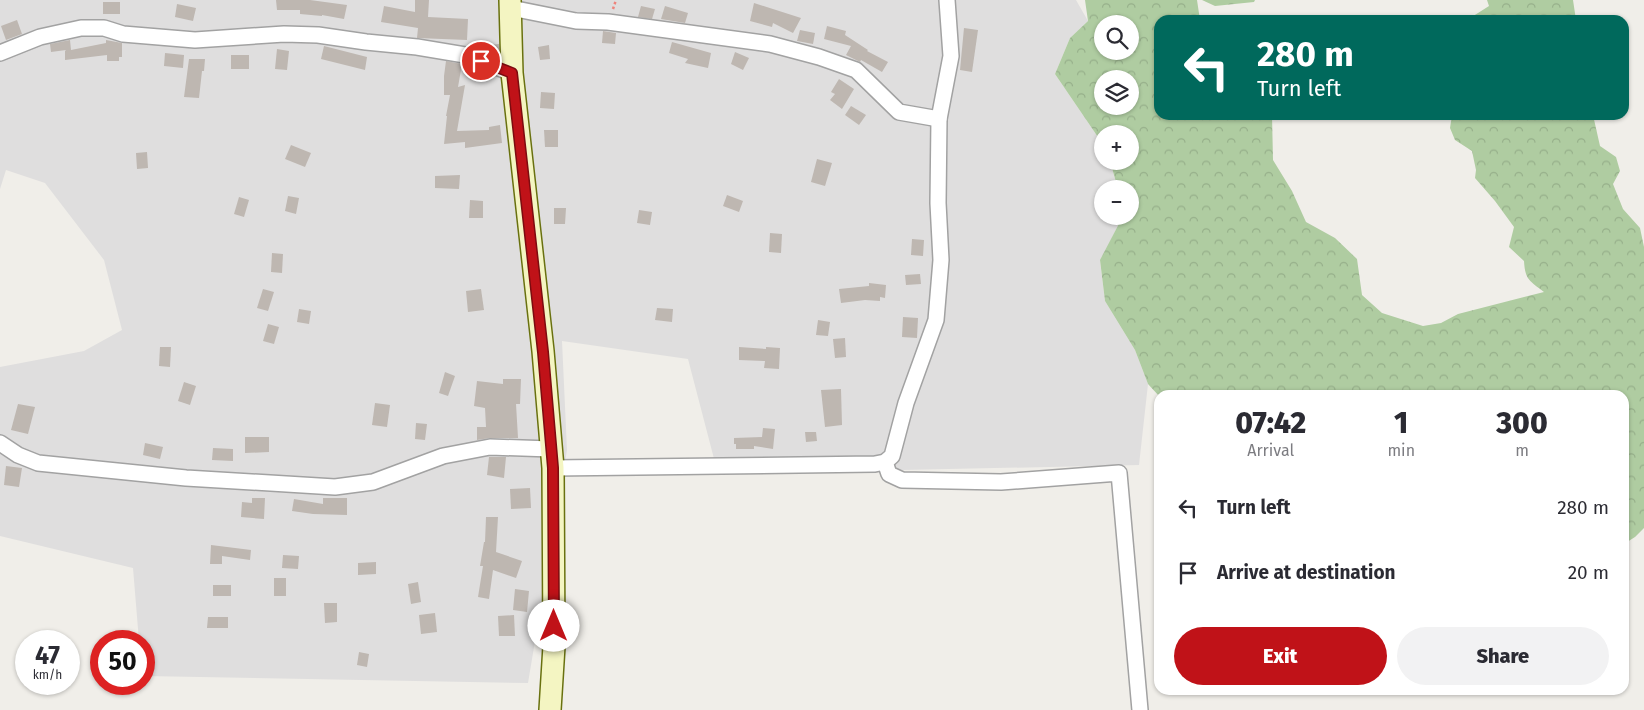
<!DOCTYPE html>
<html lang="en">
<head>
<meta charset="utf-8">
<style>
	:root { --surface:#fff; --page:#f2f2f3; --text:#2b2b33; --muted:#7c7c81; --accent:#c01218 }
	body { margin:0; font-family:"Fira Sans",sans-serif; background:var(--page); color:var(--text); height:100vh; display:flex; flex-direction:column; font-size:19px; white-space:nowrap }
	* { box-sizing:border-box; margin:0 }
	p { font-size:16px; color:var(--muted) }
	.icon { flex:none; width:28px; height:28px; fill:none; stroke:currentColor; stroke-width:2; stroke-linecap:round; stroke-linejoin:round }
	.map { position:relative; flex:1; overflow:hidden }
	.sheet { position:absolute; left:1154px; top:390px; width:475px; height:305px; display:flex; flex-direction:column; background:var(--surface); border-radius:15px; box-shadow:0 1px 4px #0004 }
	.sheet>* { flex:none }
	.guide { position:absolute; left:1154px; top:15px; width:475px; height:105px; border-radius:15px; box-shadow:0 1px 4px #0004; background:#00695c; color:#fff; overflow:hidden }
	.controls { position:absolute; left:1094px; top:15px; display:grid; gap:10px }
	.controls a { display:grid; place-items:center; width:45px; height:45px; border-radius:50%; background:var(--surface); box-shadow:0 1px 4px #0004; font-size:25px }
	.speed { position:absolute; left:15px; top:630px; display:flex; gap:10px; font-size:25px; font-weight:700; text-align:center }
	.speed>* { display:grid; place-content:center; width:65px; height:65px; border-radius:50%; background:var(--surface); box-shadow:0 1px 4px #0004; line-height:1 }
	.speed small { font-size:12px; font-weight:400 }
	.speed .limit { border:8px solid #d22; background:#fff; color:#111 }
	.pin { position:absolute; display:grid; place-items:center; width:42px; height:42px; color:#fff; margin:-21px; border:2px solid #fff; border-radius:50%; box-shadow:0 1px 5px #0007 }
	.me { position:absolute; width:55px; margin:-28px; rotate:0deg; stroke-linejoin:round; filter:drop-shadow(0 0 4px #0008) }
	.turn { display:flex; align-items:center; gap:18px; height:105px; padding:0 20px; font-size:22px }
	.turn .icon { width:65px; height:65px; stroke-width:2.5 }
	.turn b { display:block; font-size:35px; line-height:42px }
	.eta { display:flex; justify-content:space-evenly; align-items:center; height:85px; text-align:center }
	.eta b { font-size:30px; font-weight:800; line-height:35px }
	.action { display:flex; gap:10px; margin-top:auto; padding:10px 20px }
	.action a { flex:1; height:58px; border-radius:30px; background:var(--accent); color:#fff; font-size:20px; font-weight:800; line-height:58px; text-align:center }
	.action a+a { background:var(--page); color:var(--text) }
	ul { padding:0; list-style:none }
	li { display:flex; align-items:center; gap:15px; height:65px; padding:0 20px }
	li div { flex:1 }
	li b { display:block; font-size:19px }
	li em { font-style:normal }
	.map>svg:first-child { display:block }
</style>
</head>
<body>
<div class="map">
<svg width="1644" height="710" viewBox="0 0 1644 710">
	<defs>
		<pattern id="forest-crowns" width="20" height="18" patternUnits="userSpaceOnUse" patternTransform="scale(1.25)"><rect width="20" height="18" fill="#afcca1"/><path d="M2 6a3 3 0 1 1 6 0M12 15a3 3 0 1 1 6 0" fill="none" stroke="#96af8a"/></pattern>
	</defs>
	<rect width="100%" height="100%" fill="#f0eee9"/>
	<path fill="#dfdede" d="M0,0H1076L1088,21L1070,38L1055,74L1102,143V161H1110L1118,189H1102V216H1123L1100,261L1105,301L1135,350L1148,384L1139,465L718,474L688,359L562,341L567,450L528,683L144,676V641H139L133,568L0,536V367L84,351L122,330L104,260L45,183L6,170L0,189Z"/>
	<g fill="url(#forest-crowns)" fill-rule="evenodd">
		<path d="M1085,0H1197L1200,20H1159V115H1272L1273,160L1292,191L1306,222L1335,238L1357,259L1362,295L1382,313L1423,326L1441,323L1458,314L1544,292C1530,281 1525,280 1524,261L1509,247L1514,227L1495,201L1475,178L1476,170L1472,151L1455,140L1450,128L1452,115H1593L1600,146L1616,157L1620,171L1613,184L1623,209L1640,228L1644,247V528L1635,537L1624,544V395L1159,396L1148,384L1135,350L1105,301L1100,260L1123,216H1130V189H1118L1110,161H1130V134H1102V143L1055,74L1070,38L1088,21ZM1102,24H1130V51H1102ZM1102,79H1130V106H1102Z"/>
		<path d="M1202,0H1255L1254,2L1215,6Z"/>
		<path d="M1487,0H1573L1576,20H1467L1489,6Z"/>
	</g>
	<g fill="#beb7b1">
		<path d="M276,0H310L347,5L344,19L322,15V16L300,14V10H277Z"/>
		<path d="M415,0H429L428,17L468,19L467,40L417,38L418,28L381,22L384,6L415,12Z"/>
		<rect x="103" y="2" width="17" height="12"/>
		<path d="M754,3L801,18L793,33L773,23L772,27L750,21Z"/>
		<path d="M177,4L196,8L193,21L175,17Z"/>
		<path d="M641,6L655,9L652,19L638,17Z"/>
		<path d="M665,6L688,13L685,23L661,19Z"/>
		<path d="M17,20L22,34L6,40L1,26Z"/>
		<path d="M827,26L846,31L845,35L868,50L867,51L888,62L882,72L861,60L860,62L846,55L851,46L824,39Z"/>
		<path d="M964,28L978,30L972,72L960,70Z"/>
		<path d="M800,30L815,33L813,44L797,41Z"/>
		<path d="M603,31L616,33L615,44L602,43Z"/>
		<path d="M70,40L71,50L106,43V40L122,43V57H119V61H107V55L65,60V51L66,50L51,52L50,44Z"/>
		<path d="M672,42L711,53L708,68L685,63L688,59L669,53Z"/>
		<path d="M499,44V58L490,54L489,45Z"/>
		<path d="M549,45L550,59L540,60L538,47Z"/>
		<path d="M324,46L367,57L365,70L321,59Z"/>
		<path d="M277,49L289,51L287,70L275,69Z"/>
		<path d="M735,52L749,58L743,70L731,64Z"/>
		<path d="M165,53L184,55L183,68L164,66Z"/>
		<rect x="231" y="55" width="18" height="14"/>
		<path d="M189,59H205L204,71H202L199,98L184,97Z"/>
		<path d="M446,61L462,64L458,87L465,85L457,131L489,130V127L500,125L502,143L465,148V142L444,144L447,116H446L450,95H444V76Z"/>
		<path d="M839,79L854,89L842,109L830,100L835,94L831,92Z"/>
		<path d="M541,92L555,93L554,109L540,108Z"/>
		<path d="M851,106L866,115L859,125L845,115Z"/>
		<path d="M544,130H558V147H545Z"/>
		<path d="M291,145L311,153L305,167L285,159Z"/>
		<path d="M147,152L148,168L137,169L136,153Z"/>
		<path d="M817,159L832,163L825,186L811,182Z"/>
		<path d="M460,175L459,189L435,188V176Z"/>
		<path d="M727,195L743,201L739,212L723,206Z"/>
		<path d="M288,196L299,198L296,214L285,211Z"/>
		<path d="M239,197L249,200L244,217L234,214Z"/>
		<path d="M470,200L483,201V218H469Z"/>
		<path d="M554,208H566L565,224H554Z"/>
		<path d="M639,210L652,212L650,225L637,223Z"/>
		<path d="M770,233L782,234L781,253L769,252Z"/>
		<path d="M912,239L924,240L923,256L911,255Z"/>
		<path d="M272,253L283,254L282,273L271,272Z"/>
		<path d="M920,274L921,284L906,285L905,275Z"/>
		<path d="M869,283L886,285L885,298L880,297V301L865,300L841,303L839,289L869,286Z"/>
		<path d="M263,289L274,292L268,311L257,308Z"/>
		<path d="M481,289L484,310L468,312L466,291Z"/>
		<path d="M657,308L673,309L672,322L655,320Z"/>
		<path d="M299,309L311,311L309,324L297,322Z"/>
		<path d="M903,317L918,318L917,338L902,337Z"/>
		<path d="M818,320L830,322L828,336L816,335Z"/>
		<path d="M268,324L279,327L274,344L263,341Z"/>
		<path d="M845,338L846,357L835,358L833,339Z"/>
		<path d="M160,347H171L170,367L159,366Z"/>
		<path d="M739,347L766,349V347L780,348L779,369L764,368L765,361L739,360Z"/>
		<path d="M445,372L455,376L448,396L439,393Z"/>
		<path d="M503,379H521L520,404H516L518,438H490L477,440V427H486L485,408L474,406L477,381L503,384Z"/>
		<path d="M184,382L196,386L190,405L178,401Z"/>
		<path d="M841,389L842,425L825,427L821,390Z"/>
		<path d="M375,403L390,405L387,427L372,425Z"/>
		<path d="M18,404L35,407L28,434L11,430Z"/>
		<path d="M416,423L427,424L425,440L415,439Z"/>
		<path d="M763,428L775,429L773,449L754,446V449H736V444H734V438L762,437Z"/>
		<path d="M805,432H816L817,441L806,442Z"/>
		<path d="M245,437H269V452L245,453Z"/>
		<path d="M145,443L163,447L160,459L143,455Z"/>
		<path d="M213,448L233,449V461L212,460Z"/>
		<path d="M489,457H506L504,478L487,475Z"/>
		<path d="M6,466L22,468L19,487L4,485Z"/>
		<path d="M530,488L531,508L511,509L510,489Z"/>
		<path d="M252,498H265L264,519L241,517L242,502L252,503Z"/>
		<path d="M323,498H347V515L313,514L292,511L294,499L323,504Z"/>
		<path d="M486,517H498L496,552L522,561L516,578L493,570L489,599L478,597L483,566H480L484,542H485Z"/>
		<path d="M211,545L251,550L250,560L222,556V564H210Z"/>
		<path d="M283,555L299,556L298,569L282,568Z"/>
		<path d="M376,562V574L358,575V563Z"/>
		<rect x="274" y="578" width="12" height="18"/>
		<path d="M418,582L421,602L411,604L408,584Z"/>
		<rect x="213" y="585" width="18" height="11"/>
		<path d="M515,589L529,591L527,612L513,610Z"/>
		<path d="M324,603H337V622L325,623Z"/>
		<path d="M435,613L437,632L421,634L419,615Z"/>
		<path d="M514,615L515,636H499L498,616Z"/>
		<path d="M208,617H228V628H207Z"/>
		<path d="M359,652L369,654L367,667L357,665Z"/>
	</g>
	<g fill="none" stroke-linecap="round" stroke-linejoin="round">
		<g stroke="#a2a2a2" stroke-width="18">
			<g id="minor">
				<path d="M511,8L576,21L608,22L770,44L819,57L856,70L899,112L939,119"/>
				<path d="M0,53L40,37L81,28H104L123,34L195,40L284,34L318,35L366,42L417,47L465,55L512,73"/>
				<path d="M0,443L18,455L38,463L186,478L335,487L373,482L443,456L490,447L551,449"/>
				<path d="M885,462L889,474L902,480L1001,482L1119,473L1140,710"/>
				<path d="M553,468L875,464L885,462L892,456L906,403L936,320L941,260L938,203L939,119L951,56L947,0"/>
			</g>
		</g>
		<g stroke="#69710f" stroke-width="24">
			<path id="secondary" d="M510,0L512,73L543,351L553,468L554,646L550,710"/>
		</g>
		<path stroke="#ee847c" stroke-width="2.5" stroke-dasharray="2.5 2.5" stroke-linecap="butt" d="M613,9L616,0"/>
		<use href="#minor" stroke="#fff" stroke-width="15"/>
		<use href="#secondary" stroke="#f4f5c2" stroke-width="21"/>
	</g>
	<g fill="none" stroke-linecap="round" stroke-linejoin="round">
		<g stroke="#7d0c10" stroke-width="12">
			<path id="route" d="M481,61L512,73L543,352L553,468L554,626"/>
		</g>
		<use href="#route" stroke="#c01218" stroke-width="9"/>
	</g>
</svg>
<div class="controls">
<a><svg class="icon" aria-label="search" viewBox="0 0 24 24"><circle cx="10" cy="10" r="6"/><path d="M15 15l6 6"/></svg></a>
<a><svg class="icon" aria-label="layers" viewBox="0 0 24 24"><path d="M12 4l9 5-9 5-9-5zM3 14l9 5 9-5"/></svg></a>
<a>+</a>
<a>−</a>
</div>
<div class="speed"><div>47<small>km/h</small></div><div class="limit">50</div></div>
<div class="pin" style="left:481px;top:61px;background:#d93025"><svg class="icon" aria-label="arrive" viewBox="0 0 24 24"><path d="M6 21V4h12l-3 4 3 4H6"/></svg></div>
<svg class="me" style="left:554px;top:626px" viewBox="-20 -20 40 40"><circle r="19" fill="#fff"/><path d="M0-13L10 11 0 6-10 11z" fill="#c01218"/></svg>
<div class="guide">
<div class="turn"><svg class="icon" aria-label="left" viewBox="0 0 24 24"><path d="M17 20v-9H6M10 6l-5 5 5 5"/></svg><div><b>280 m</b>Turn left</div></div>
</div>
<section class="sheet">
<div class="eta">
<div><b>07:42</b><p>Arrival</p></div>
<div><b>1</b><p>min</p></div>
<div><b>300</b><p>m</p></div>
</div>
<ul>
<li><svg class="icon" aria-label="left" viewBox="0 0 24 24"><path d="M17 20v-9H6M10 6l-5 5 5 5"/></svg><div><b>Turn left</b></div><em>280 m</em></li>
<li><svg class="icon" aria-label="arrive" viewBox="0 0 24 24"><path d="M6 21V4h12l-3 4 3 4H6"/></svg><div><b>Arrive at destination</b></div><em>20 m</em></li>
</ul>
<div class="action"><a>Exit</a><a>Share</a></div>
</section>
</div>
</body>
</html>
